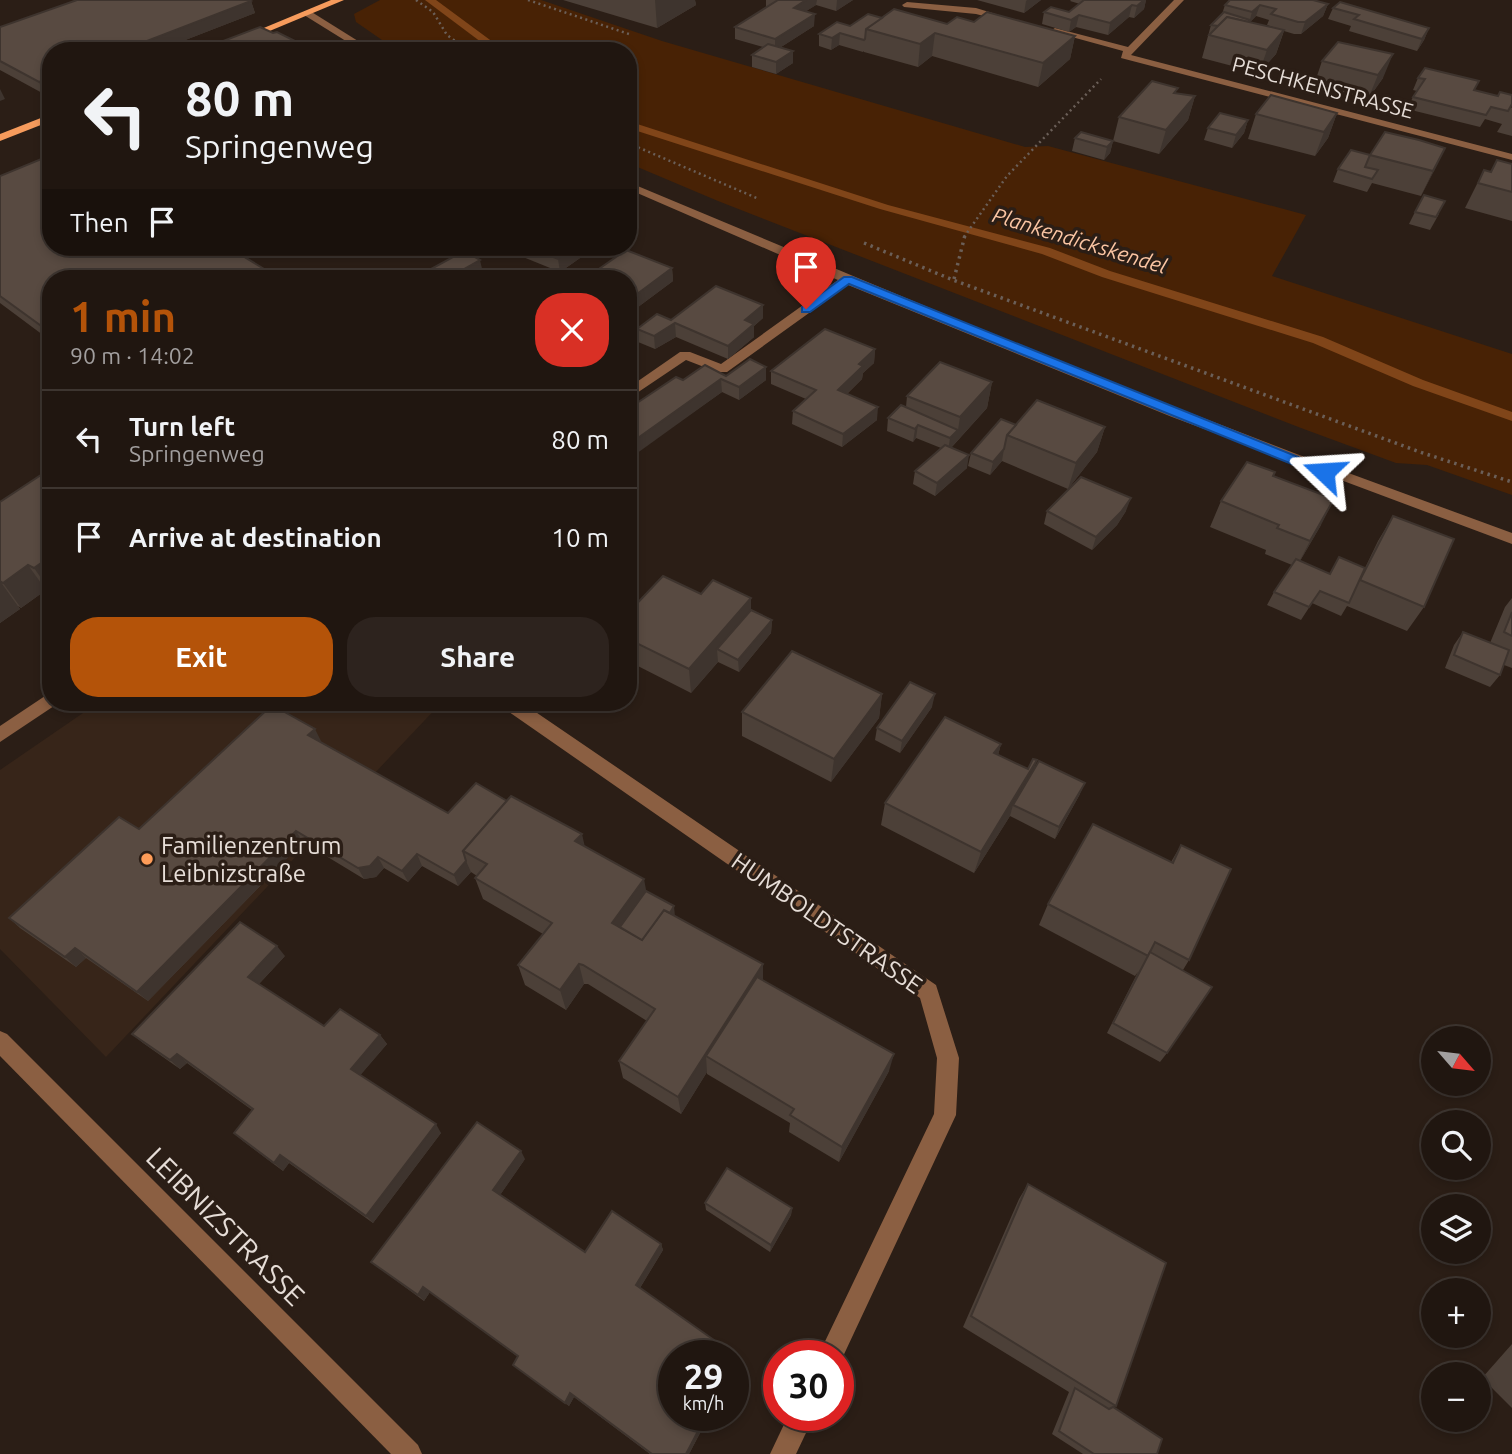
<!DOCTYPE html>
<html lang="en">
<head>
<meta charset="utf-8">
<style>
	:root { --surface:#201610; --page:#2d231e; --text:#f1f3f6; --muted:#a29f9f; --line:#3d3530; --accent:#b45309 }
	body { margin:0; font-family:Ubuntu,sans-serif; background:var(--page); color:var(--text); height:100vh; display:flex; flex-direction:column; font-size:26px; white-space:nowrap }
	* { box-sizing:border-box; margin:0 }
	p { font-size:23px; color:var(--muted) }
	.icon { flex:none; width:38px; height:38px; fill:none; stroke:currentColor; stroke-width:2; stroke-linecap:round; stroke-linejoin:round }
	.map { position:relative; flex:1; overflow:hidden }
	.drawer { position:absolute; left:42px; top:270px; width:595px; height:441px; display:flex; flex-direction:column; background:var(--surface); border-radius:28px; box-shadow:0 4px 10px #0003,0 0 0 2px var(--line) }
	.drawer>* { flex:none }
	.guide { position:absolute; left:42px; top:42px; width:595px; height:214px; border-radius:28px; box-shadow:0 4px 10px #0003,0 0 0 2px var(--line); background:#201610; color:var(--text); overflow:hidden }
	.needle { width:46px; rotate:118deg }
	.tools { position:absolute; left:1421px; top:1026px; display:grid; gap:14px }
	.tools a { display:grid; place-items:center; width:70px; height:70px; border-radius:50%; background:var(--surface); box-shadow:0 4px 10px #0003,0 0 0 2px var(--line); font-size:35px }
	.speed { position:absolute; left:658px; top:1340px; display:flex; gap:14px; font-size:35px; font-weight:700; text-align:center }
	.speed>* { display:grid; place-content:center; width:91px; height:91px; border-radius:50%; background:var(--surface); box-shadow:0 4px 10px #0003,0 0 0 2px var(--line); line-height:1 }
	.speed small { font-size:18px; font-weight:400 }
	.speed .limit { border:10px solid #d22; background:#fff; color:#111 }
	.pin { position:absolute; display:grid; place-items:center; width:60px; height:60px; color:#fff; margin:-72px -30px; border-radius:50% 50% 50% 0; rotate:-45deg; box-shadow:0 0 7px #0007 }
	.pin .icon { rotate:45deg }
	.me { position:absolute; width:77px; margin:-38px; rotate:290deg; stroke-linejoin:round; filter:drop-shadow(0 0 5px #0008) }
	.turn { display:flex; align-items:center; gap:24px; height:147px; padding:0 28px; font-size:32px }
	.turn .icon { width:91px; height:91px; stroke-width:2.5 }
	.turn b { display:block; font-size:49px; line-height:60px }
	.then { display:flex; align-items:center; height:66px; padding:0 28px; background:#0003; gap:14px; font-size:26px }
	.round { display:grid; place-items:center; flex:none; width:74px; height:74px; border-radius:28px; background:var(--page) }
	.headline { display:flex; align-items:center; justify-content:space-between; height:119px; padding:0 28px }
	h1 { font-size:42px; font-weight:700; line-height:52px; color:var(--accent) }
	.action { display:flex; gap:14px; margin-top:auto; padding:14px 28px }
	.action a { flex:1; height:80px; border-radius:28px; background:var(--accent); color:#fff; font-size:28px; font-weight:700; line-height:80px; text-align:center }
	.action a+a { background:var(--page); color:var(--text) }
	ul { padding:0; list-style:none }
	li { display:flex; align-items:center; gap:21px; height:98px; padding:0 28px; border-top:2px solid var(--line) }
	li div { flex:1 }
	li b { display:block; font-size:26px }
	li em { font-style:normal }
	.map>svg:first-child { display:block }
</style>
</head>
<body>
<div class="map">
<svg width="1512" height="1454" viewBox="0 0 1512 1454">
	<rect width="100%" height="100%" fill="#2b1e16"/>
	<path fill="#372519" d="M99,702H442L106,1057L0,949V770Z"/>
	<path fill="#482205" d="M380,0H541L662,41L1025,147L1048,146L1306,215L1272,276L1512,354V495L1427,465L1396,463L1301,428L718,201L628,163V51H436L422,43L395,49L356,22L354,14Z"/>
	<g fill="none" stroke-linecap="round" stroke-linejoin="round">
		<g fill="#804519" fill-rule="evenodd">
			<path d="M425,0H436L505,51H493Z"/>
			<path d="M628,121L888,205L1050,248L1110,271L1323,337L1423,380L1512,412V421L1413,386L1313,343L1102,277L1042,254L880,209L628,128Z"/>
		</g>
		<g stroke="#6b5f58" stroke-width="2.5" stroke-dasharray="2 3.5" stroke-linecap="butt">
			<path d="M416,0L433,12L447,35L469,51"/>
			<path d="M528,0L629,34"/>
			<path d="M628,143L759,199"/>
			<path d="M964,237L1007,176L1101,79"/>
		</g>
		<g stroke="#6b5f58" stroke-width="3.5" stroke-dasharray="2.5 4.5" stroke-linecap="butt">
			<path d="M864,243L953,280L1420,452L1512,482"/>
			<path d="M954,279L965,235"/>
		</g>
		<g fill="#8b5f42" fill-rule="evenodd">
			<path d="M1174,0H1184L1131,55L1512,154V160L1121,58L1123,51L1050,31L1055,28L1128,47Z"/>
			<path d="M907,2L976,8L1012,19L1007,22L976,14L904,7L902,5Z"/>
			<path d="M304,11H310L374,51H362L304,15Z"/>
			<path d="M628,182L1071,367L1294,453L1512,533V544L1172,417L848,285L727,372H717L686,360L628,399V388L680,352H690L721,364L838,280L628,189Z"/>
			<path d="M51,692V702H58L57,704L0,742V726Z"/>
			<path d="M500,702H521L936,985L959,1058L956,1115L839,1365L838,1356H818L934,1114L937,1058L920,998L502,707Z"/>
			<path d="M0,1031L7,1034L418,1445L422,1454H391L0,1056Z"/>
			<path d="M788,1416H814L796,1454H770Z"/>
		</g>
		<g fill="#f69b5c" fill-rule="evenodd">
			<path d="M331,0H344L222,51H208Z"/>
			<path d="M51,114V121L0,141V134Z"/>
		</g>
	</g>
	<g fill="#4c4038" fill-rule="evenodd">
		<path d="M563,0H695L696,5L657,28Z"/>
		<path d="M766,0H853L836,11L816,5L806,11L814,26L781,47L793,51V63L776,74L752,67V55L763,47L735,39V27L766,8Z"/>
		<path d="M977,0H1041L1024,13Z"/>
		<path d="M1071,0H1146L1144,9L1134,18L1129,17L1108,35L1076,27L1069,32L1042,24L1044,12H1069L1080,4L1070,1Z"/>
		<path d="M251,1L255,13L157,51H51L44,94L0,70V27Z"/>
		<path d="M1328,4L1323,16L1301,34H1294L1284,31L1276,54L1259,73L1202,58L1211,25L1222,14L1225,5ZM1256,16L1269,20L1267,25L1278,29L1250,22Z"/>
		<path d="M1333,8L1429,28L1424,40L1417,51L1349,31L1351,26L1328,19Z"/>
		<path d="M882,18L947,24L974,22L1075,36L1070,59L1038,87L932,56L918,67L864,52V51L863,52L839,45L831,50L819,46V34Z"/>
		<path d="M1338,42L1383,78L1368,99L1314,85L1322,61Z"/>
		<path d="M1418,78L1498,96L1512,108V136L1497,132L1502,124L1485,119L1480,127L1407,109L1413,97L1417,91L1413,90Z"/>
		<path d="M1177,93L1195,96L1188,120L1159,154L1113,141L1110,153L1104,160L1072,151L1075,138L1113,141L1119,117Z"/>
		<path d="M1337,113L1328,138L1315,156L1248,139L1256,114Z"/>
		<path d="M1248,120L1244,133L1232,148L1204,140L1208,128Z"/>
		<path d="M1385,132L1445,148L1421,196L1372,183L1367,192L1333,182L1338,169L1370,155Z"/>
		<path d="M1512,164V221L1465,208L1484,170L1491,172Z"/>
		<path d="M0,176L51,278V341L0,303Z"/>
		<path d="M1415,212L1439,214L1430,230L1409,224Z"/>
		<path d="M521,247H593V249L560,272L523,257Z"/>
		<path d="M672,268L673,281L630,313H628V278Z"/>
		<path d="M431,269L483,273L473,278H433Z"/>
		<path d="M763,318L754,326V337L728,359L676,337L655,349L638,342L637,329L671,320Z"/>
		<path d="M875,349L874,363L863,373L862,379L847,394L877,420L842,447L792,424L793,411L806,399L771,384V371Z"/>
		<path d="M766,367V380L739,400L722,392L628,458V406L631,407L683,380L726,376Z"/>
		<path d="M992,382L987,408L951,448L967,468L935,496L913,484L915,471L941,448L916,438L913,442L887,431L888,418L906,407L907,396Z"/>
		<path d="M1016,425L1105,427L1097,452L1068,489L1002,461L990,475L968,466L971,453Z"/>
		<path d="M1275,472L1273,476L1321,525L1300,561L1329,574L1365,568L1378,541L1393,516L1424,607L1407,631L1347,606L1341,616L1312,603L1301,620L1267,605L1274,592L1292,565L1265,554L1266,550L1210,527L1221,501Z"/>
		<path d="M51,475V592L46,590L21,608L18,606L20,609L0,623V502Z"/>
		<path d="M1047,511H1126L1117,525L1092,550L1044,524Z"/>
		<path d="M701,594L751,598V610L772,620L771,633L739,672L718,662L691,693L628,661V613Z"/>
		<path d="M1512,598V668L1504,665L1500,675L1490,687L1445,668L1454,645L1463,632L1490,643L1505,607Z"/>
		<path d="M882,694L879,718L831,782L742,736V712Z"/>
		<path d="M932,707L900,753L875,740L877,728Z"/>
		<path d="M321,741L320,742L448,813L585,846L646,891L675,916L889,1071L839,1162L789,1132L790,1123L707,1074V1072L681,1114L623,1078L619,1061L647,1021L588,984H584L566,1010L525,985L518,965L543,934L483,899L475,878L477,876L471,872L458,886L422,866L408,882L384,868L376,877L364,879L303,842L148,1001L86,958L76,967L20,928L9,918L139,829Z"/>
		<path d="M1001,744L998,755L1028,769L1037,760L1035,766L1080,794L1055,839L1010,816L974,873L881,825L885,803Z"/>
		<path d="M1181,845L1189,960L1183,970L1167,1053L1160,1062L1107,1033L1138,972L1135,976L1039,925L1048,904L1171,862Z"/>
		<path d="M285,956L259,984L324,1026L380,1035L387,1044L360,1075L441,1133L373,1223L289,1163L283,1171L243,1141L234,1133L252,1110L187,1063L180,1069L143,1043L132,1034Z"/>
		<path d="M525,1159L500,1195L585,1252L661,1244L663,1250L640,1288L738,1361L689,1454H650L574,1397L569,1406L513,1365L518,1357L430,1292L424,1301L371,1262Z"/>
		<path d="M1028,1184L1116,1406L1113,1407L1157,1454H1083L1052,1434L1069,1392L963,1327L1019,1199Z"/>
		<path d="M705,1203L792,1208L791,1215L770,1252L706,1210Z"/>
		<path d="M1512,1344V1408L1482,1378Z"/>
	</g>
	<g fill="#3e342e">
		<path d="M655,0H695L696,5L657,28Z"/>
		<path d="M806,0H817L816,5L794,19V8Z"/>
		<path d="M837,0H853L836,11Z"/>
		<path d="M1027,0H1041L1024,13L1026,1Z"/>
		<path d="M1144,0H1146L1144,9L1134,18L1137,6Z"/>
		<path d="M251,1L255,13L157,51H121Z"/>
		<path d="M1328,4L1323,16L1301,34L1305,22Z"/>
		<path d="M1132,5L1129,17L1108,35L1110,23Z"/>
		<path d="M1260,5L1256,16L1249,23L1252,12Z"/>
		<path d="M815,14L814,26L775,51V39Z"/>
		<path d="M1079,15L1076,27L1069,32L1071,20Z"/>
		<path d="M1429,28L1424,40L1417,51L1422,39Z"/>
		<path d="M1284,30L1276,54L1259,73L1267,50Z"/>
		<path d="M840,33L839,45L831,50L832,38Z"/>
		<path d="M935,33L932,56L918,67L920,44Z"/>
		<path d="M1075,36L1070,59L1038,87L1043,63Z"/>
		<path d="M793,51V63L776,74V62Z"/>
		<path d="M1393,54L1383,78L1368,99L1378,75Z"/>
		<path d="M51,78V92L44,94L39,82Z"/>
		<path d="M0,89L5,99L0,101Z"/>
		<path d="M1195,96L1188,120L1159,154L1166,130Z"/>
		<path d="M1337,113L1328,138L1315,156L1324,132Z"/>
		<path d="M1248,120L1244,133L1232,148L1236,135Z"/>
		<path d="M1113,141L1110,153L1104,160L1107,147Z"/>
		<path d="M1445,148L1433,173L1421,196L1433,171Z"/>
		<path d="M576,247H593V249L560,272L558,259Z"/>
		<path d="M480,260L483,273L473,278H448Z"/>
		<path d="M672,268L673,281L630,313L629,300Z"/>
		<path d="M763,305V318L754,326V337L728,359V346L745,320Z"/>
		<path d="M675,323L676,337L655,349L654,336Z"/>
		<path d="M875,349L874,363L863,373L862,379L837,403L838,390L859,364Z"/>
		<path d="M766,367V380L739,400V387Z"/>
		<path d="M721,379L722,392L629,459L628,445Z"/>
		<path d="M992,382L987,408L948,451L950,438L958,430L960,417Z"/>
		<path d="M878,407L877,420L842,447L843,434Z"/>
		<path d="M918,425L916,438L913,442L915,429Z"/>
		<path d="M1105,427L1097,452L1068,489L1076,463Z"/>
		<path d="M1004,449L1002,461L990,475L993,462Z"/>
		<path d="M969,455L967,468L935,496L937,483Z"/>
		<path d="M1131,498L1126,511L1117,525L1092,550L1096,537Z"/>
		<path d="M1334,499L1321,525L1297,566L1310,541Z"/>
		<path d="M630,550L633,575L628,580V552Z"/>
		<path d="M51,556V592L34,568Z"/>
		<path d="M28,565L46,590L21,608L3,583Z"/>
		<path d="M0,581L20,609L0,623Z"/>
		<path d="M751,598V623L717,649L718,662L691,693L689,669Z"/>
		<path d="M772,620L771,633L739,672L738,660Z"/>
		<path d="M882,694L879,718L831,782L834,759Z"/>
		<path d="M935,694L932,707L900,753L902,741Z"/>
		<path d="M315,729L321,741L314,747L308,735Z"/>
		<path d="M1001,744L995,767L994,753Z"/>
		<path d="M1037,760L1029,783L1013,805L1010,816L974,873L981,852Z"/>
		<path d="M1085,783L1080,794L1055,839L1059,827Z"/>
		<path d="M296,831L303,842L148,1001L137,992Z"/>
		<path d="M582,834L587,856L575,841Z"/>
		<path d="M417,854L422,866L408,882L402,871Z"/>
		<path d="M378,857L384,868L376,877L364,879L358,868Z"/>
		<path d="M466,861L471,872L458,886L454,875Z"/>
		<path d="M644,879L648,900L621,937L612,923Z"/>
		<path d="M674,906L675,917L644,950Z"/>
		<path d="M277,946L285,956L256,987L248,977Z"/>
		<path d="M75,948L86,958L76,967L65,957Z"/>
		<path d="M579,964L584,984L566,1010L560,990Z"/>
		<path d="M763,964V984L706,1056L707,1072L681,1114L678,1097Z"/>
		<path d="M380,1035L387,1044L358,1078L351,1069Z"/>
		<path d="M177,1054L187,1063L180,1069L170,1060Z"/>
		<path d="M894,1054L889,1071L839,1162L842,1147Z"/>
		<path d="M436,1124L441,1133L373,1223L366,1216Z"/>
		<path d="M521,1151L525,1159L498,1198L493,1190Z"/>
		<path d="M280,1155L289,1163L283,1171L274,1163Z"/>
		<path d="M792,1208L791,1215L770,1252L771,1245Z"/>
		<path d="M661,1244L663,1250L638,1291L636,1285Z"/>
		<path d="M423,1287L430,1292L424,1301L418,1295Z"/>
		<path d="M738,1357V1361L733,1371V1366Z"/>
		<path d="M570,1393L574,1397L569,1406L565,1403Z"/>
		<path d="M706,1416H709L689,1454H686Z"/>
	</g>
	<g fill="#584a41" stroke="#3e342e" stroke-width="2">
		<path d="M77,0H249L251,1L121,51H51V78L39,82L0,61V27Z"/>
		<path d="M778,0H806L794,8L815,14L775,39L735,27Z"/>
		<path d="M1084,0H1144L1137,6L1132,5L1110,23L1079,15L1071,20L1044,12L1051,7L1069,12Z"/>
		<path d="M1230,0H1313L1328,4L1305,22H1298L1271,14L1276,9L1260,5L1252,12L1225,5Z"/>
		<path d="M1340,2L1429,28L1422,39L1354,19L1359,15L1333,8Z"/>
		<path d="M894,9L947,24L957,17L974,22L987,12L1075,36L1043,63L935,33L920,44L866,29Z"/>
		<path d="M1224,12L1250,20L1248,22L1227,17L1218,26L1211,25Z"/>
		<path d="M868,14L882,18L866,29L865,39L864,40L840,33L832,38L819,34L837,22L850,26Z"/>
		<path d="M1227,17L1284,30L1267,50L1209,35Z"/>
		<path d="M260,27L273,33L277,32L315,51H211L223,46L218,43Z"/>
		<path d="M1338,42L1393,54L1378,75L1322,61Z"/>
		<path d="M768,44L793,51L776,62L752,55Z"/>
		<path d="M1425,68L1479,81L1474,90L1498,96L1500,92L1512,95V104L1508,111L1491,107L1486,115L1413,97L1425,79L1418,78Z"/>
		<path d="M1152,81L1178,88L1174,93L1195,96L1166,130L1119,117Z"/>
		<path d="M1271,95L1337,113L1324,132L1256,114Z"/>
		<path d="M1220,113L1248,120L1236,135L1208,128Z"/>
		<path d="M1081,132L1113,141L1107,147L1075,138Z"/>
		<path d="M1385,132L1419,140L1445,148L1433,171L1370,155Z"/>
		<path d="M1351,150L1370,155L1365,167L1378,170L1372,179L1338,169Z"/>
		<path d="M51,155V247H228L279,278H51V333L0,296V176Z"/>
		<path d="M1497,160L1512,164V192L1478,183L1484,170L1491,172Z"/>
		<path d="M1424,195L1445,201L1436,217L1415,212Z"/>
		<path d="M528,247H576L558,259Z"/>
		<path d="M626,250L672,268L629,300L628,278H586Z"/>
		<path d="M464,251L480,260L448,278L431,269Z"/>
		<path d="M716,286L763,305L745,320L754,324L728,346L675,323L654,336L637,329L657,314L671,320Z"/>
		<path d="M825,329L875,349L859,364L863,366L838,390L878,407L843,434L793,411L816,390L771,371Z"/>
		<path d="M750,359L766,367L739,387L721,379L628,445V406L631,407L676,377L683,380L705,365L726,376Z"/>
		<path d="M940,362L992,382L960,417L907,396Z"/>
		<path d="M1037,400L1105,427L1076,463L1007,435Z"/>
		<path d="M901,405L958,430L950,438L918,425L915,429L888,418Z"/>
		<path d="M1001,419L1016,425L1007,435L1004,449L993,462L971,453Z"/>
		<path d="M945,445L969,455L937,483L915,471Z"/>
		<path d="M1247,462L1275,472L1273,476L1334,499L1310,541L1277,528L1279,525L1221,501Z"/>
		<path d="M41,475L46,478L51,475V556L34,568L28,565L3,583L0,581V502Z"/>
		<path d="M1081,477L1131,498L1121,512L1096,537L1047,511Z"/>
		<path d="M1393,516L1454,539L1424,607L1360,580Z"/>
		<path d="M1339,557L1365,568L1349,603L1320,591L1309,607L1274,592L1296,559L1330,574Z"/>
		<path d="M663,576L701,594L713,580L751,598L689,669L628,639V613Z"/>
		<path d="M751,610L772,620L738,660L717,649Z"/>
		<path d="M1512,612V636L1504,632Z"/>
		<path d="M1463,632L1509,650L1500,675L1454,655Z"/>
		<path d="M792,651L882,694L834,759L742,712Z"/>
		<path d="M910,682L935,694L902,741L877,728Z"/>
		<path d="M272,705L315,729L308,735L448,813L476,783L507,801L463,851L466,861L454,875L417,854L402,871L378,857L370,866L358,868L296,831L137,992L75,948L65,957L9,918L119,817L139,829Z"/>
		<path d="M945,717L1001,744L994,753L1028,769L1033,759L1037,760L981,852L885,803Z"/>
		<path d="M1039,761L1085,783L1059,827L1013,805Z"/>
		<path d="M511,796L582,834L575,841L644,879L612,923L642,940L664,910L763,964L678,1097L619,1061L655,1009L583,965L579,964L560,990L518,965L552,923L475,878L487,864L463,851Z"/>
		<path d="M1093,824L1173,863L1181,845L1231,869L1189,960L1155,942L1148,956L1048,904Z"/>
		<path d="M646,891L674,906L670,913L664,910L642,940L620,927Z"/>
		<path d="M240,922L277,946L248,977L324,1026L340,1009L380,1035L351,1069L436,1124L366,1216L280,1155L274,1163L234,1133L253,1109L177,1054L170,1060L132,1034Z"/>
		<path d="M1150,952L1212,987L1167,1053L1113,1023Z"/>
		<path d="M757,977L894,1054L842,1147L790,1115L794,1109L706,1056Z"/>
		<path d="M477,1122L521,1151L493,1190L585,1252L612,1211L661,1244L636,1285L738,1357L733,1366V1356H674V1416H706L686,1454H652L570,1393L565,1403L513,1365L518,1356L423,1287L418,1295L371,1262Z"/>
		<path d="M727,1168L792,1208L771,1245L705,1203Z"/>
		<path d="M1028,1184L1166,1263L1116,1406L971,1316Z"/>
		<path d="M1075,1388L1109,1409L1113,1407L1162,1439L1157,1454H1094L1059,1431Z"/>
	</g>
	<path fill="#1a73e8" stroke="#114b97" stroke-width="2" d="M844,277H852L1328,469L1330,472L1328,475H1319L849,284L810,312H802V307Z"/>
	<circle fill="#fe9c58" stroke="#2b1e16" stroke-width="2.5" cx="147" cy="859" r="7"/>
	<g text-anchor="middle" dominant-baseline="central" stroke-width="7" stroke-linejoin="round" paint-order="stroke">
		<g font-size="21" fill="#e6ddd7" stroke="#2b1e16">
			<text transform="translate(1323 87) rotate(15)">PESCHKENSTRASSE</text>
		</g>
		<g font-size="21" font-style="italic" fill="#fbc5a3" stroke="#2b1e16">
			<text transform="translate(1080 240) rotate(17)">Plankendickskendel</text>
		</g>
		<g font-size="24" fill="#e6ddd7" stroke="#2b1e16" text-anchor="start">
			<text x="161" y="845">Familienzentrum<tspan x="161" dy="28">Leibnizstraße</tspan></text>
		</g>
		<g font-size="24" fill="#e6ddd7" stroke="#2b1e16">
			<text transform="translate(827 923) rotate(35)">HUMBOLDTSTRASSE</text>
		</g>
		<g font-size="28" fill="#e6ddd7" stroke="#2b1e16">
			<text transform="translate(226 1226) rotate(45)">LEIBNIZSTRASSE</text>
		</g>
	</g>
</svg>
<div class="tools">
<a><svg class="needle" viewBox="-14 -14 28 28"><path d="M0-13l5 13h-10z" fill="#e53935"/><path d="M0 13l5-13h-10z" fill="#a29f9f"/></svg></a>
<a><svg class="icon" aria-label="search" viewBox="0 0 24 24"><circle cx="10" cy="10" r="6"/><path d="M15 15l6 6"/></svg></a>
<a><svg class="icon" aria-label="layers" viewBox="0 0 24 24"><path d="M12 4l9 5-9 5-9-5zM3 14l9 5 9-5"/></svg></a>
<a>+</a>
<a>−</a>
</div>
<div class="speed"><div>29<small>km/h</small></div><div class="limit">30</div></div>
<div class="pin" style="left:806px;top:309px;background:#d93025"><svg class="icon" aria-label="arrive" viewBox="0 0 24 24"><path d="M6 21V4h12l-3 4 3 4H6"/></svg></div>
<svg class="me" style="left:1324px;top:472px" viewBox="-20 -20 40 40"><path d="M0-17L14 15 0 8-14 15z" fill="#1a73e8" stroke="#fff" stroke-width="4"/></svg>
<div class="guide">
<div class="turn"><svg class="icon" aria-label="left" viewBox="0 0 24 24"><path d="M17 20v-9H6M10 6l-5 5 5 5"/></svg><div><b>80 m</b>Springenweg</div></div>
<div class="then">Then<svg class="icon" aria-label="arrive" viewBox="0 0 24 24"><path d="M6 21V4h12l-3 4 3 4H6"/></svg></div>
</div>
<section class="drawer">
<div class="headline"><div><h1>1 min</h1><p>90 m · 14:02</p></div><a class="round" style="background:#d93025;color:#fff"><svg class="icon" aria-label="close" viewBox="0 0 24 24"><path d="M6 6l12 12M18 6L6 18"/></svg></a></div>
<ul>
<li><svg class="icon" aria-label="left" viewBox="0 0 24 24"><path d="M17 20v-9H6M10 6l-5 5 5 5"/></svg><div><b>Turn left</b><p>Springenweg</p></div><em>80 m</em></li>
<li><svg class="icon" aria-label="arrive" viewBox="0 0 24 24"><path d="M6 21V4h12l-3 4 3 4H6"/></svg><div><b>Arrive at destination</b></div><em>10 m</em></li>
</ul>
<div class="action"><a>Exit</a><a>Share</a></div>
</section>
</div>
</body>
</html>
